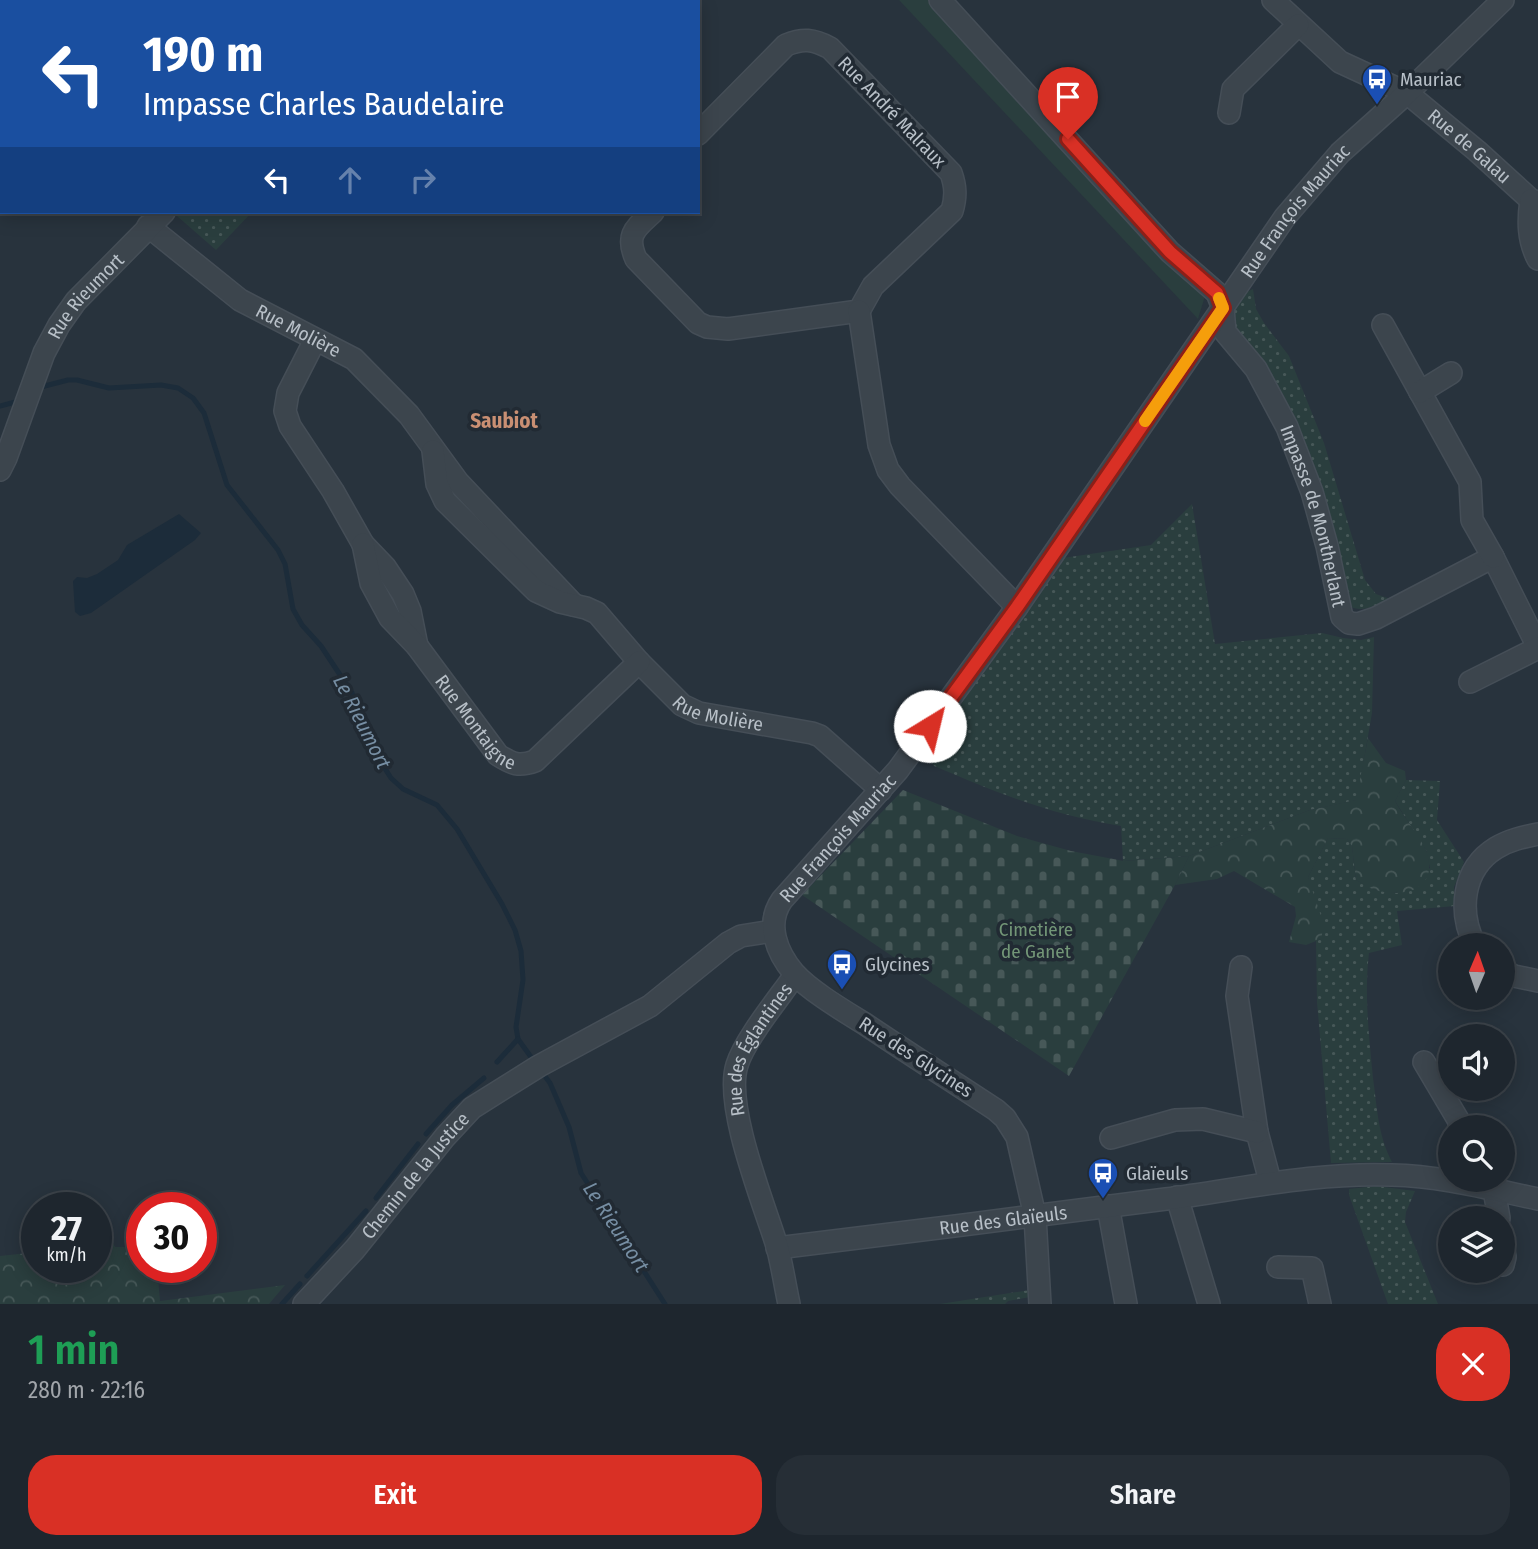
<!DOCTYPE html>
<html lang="en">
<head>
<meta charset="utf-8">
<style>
	:root { --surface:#1e262e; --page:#262e36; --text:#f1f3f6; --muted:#a1a5aa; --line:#3c434a; --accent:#d93025 }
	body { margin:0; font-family:"Fira Sans Condensed",sans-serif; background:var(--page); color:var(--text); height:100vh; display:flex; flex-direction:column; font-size:26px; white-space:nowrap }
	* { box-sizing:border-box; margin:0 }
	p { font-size:23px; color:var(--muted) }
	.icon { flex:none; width:38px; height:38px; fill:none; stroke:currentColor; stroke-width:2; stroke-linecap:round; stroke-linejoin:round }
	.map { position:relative; height:1304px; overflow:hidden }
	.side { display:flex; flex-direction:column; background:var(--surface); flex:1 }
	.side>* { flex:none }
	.guide { position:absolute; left:0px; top:0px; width:700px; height:214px; box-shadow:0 4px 18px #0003,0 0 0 2px var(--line); background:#1a4fa0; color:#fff; overflow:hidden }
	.needle { width:46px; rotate:2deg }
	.fabs { position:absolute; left:1438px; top:933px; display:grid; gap:14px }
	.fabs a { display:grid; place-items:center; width:77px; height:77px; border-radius:50%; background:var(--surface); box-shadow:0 4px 18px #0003,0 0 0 2px var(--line); font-size:35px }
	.speed { position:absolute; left:21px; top:1192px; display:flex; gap:14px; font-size:35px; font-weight:700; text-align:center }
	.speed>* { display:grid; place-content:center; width:91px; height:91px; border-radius:50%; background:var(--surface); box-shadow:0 4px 18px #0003,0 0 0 2px var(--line); line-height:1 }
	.speed small { font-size:18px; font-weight:400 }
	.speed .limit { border:10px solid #d22; background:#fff; color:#111 }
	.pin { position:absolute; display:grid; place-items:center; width:60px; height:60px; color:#fff; margin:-72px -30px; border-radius:50% 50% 50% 0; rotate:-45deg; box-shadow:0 0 7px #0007 }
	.pin .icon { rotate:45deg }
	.me { position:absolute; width:77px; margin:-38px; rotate:36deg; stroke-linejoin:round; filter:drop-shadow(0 0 5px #0008) }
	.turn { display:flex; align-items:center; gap:24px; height:147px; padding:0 28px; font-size:32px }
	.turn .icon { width:91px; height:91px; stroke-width:2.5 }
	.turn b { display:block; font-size:49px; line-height:60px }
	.lanes { display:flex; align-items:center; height:66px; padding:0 28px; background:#0003; justify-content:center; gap:35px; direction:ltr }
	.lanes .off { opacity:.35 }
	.round { display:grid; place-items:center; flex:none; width:74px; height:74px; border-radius:28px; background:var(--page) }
	.head { display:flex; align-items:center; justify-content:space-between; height:119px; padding:0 28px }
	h1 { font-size:42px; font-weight:600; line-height:52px; color:#1e9e55 }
	.action { display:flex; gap:14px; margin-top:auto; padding:14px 28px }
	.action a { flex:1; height:80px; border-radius:28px; background:var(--accent); color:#fff; font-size:28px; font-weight:600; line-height:80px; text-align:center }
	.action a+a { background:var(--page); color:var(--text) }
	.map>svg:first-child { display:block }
</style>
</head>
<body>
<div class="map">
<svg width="1538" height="1304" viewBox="0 0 1538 1304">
	<defs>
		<pattern id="grass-dots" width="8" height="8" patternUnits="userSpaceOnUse" patternTransform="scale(1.75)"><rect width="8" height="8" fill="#2a3e3e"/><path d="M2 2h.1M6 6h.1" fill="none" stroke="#475858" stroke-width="1.8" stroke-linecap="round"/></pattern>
		<pattern id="forest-crowns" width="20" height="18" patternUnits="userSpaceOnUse" patternTransform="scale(1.75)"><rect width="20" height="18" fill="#2a3e3e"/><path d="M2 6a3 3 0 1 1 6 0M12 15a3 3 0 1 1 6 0" fill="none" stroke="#475858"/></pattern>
		<pattern id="cemetery-stones" width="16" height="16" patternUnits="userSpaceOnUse" patternTransform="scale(1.75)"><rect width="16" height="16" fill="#2a3e3e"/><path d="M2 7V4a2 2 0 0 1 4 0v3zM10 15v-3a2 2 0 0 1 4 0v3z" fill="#475858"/></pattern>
	</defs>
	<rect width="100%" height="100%" fill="#28333d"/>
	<g fill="url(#grass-dots)">
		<path d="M182,212H252L216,250L177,216Z"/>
		<path d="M1253,289L1256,309L1264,323L1289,356L1324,443L1365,580L1376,594L1390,599C1375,606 1363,614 1346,605L1336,550L1234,325C1230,307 1237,296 1253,289Z"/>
		<path d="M1192,504L1215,644L1322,633L1343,638L1361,640L1374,637L1372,713L1357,800L1310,810L1189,856L1123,861L1121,826C1051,815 998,793 934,766L927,754L928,747L1063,558L1151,545Z"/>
		<path d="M1406,780L1440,781L1437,820L1464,862L1454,887L1455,906L1397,911L1402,945L1369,953C1364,995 1369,1036 1373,1078C1377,1107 1378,1136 1392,1162L1331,1163L1317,1002L1316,941L1321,939L1308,877L1328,838L1347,839L1352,846L1356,880L1375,890L1397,893L1430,868L1426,850L1395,801Z"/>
		<path d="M1376,1186L1415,1191L1406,1212L1405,1222L1438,1304H1388L1349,1195V1189Z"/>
		<path d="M1030,1290V1297L1008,1301L1005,1304H940Z"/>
	</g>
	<g fill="url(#forest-crowns)">
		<path d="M1368,738L1386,763L1405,771L1406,780L1395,801C1403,816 1422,839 1427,853C1438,890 1404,898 1375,890C1369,888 1362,883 1356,880L1352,846L1347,839L1328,838L1308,877L1324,925L1321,939L1306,945L1289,942L1296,916L1295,907L1234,871L1217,879L1175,885L1189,856L1310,810L1356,800Z"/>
		<path d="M90,1196L104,1212L109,1235L115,1247H142V1267H157L160,1301L285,1285L269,1304H0V1256L37,1252V1267H96V1208L77,1207V1197Z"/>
	</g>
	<path fill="url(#cemetery-stones)" d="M903,790L1017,836L1071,851L1124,861L1189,856L1175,885L1069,1076L802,895Z"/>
	<path fill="#2a3e3e" d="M899,0H931L1205,296L1198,319Z"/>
	<path fill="#1c2c3a" d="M179,514L201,533L195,540L91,613L80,616L75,612L73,581L77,577L87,578L97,574L118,560L127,545Z"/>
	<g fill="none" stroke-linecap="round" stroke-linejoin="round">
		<g stroke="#1c2c3a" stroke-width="5">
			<path d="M37,388L68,380H77L109,388L161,385L178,388L193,398L204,413L227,485L278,550L285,564L293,609L302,625L321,646L352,693L375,753L391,778L403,789L437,805L457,829L502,904L515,930L521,951L523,980L516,1027L518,1039L536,1064"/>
			<path d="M0,406L19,401"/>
			<path d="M497,1062L518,1039"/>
			<path d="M541,1071L550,1083L569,1127L581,1173L665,1304"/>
			<path d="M426,1134L452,1105L484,1078"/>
			<path d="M376,1198L418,1144"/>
			<path d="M307,1276L366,1211"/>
			<path d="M282,1304L300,1284"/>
		</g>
		<g stroke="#454e57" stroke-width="24">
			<g id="street">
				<path d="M298,0L300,2"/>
				<path id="s1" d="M940,0L1170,252L1217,293L1223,308L1225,332L1256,369L1287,427L1312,492L1327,546L1342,617L1349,623L1358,624L1376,618L1493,557L1538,647"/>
				<path id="s2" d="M1273,0L1340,62L1407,93L1477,151L1531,200L1538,202"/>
				<path d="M7,2L12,0"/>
				<path d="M378,2L379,0"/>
				<path d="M571,2L573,0"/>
				<path d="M1229,113L1233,89L1298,25"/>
				<path d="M1531,200C1528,221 1528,240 1538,259"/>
				<path d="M653,212C636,228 625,234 636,259L698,323L707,327L728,329L859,311L873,286L952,211C956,197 956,187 951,173L830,48C813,39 803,38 786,45L698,134"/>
				<path id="s3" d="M148,226L240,300L354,359L409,415L458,482L574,605"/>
				<path d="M859,311L879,445L888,470L900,486L1017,607"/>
				<path d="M1383,325L1470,482L1472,520L1493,557"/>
				<path d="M315,340L288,393L285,411L290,426L333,491L363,544L385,567L403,594L410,611L417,646"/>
				<path d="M1420,392L1451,373"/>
				<path id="s4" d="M433,451L437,484L445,501L536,591L560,602L586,608L597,613L639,662L682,705L699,713L812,733L820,736L881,790"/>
				<path id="s5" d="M0,470L6,458L44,353L59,325L76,301L164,212"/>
				<path id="s6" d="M363,544L371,583L390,618L417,646L498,755C512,764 519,767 535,761L639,662"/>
				<path d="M1470,682L1538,648"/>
				<path d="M1475,945C1458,912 1462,869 1496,848C1509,840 1523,837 1538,834"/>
				<path d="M1241,967L1237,996L1257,1132L1270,1181"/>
				<path d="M1503,971L1514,976L1538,981"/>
				<path d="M1424,1062L1460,1123L1459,1127"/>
				<path d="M1111,1138L1175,1120L1203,1119L1257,1132"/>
				<path d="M1494,1190L1499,1218"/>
				<path d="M1177,1197L1209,1304"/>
				<path d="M1108,1206L1126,1304"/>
				<path d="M1503,1246L1505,1257L1503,1265"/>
				<path id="s7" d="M777,1248C907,1232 1036,1216 1166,1199C1242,1189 1315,1172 1392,1175C1441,1176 1490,1189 1538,1199"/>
				<path d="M1278,1267L1312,1268L1320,1304"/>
				<path id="s8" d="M304,1304L355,1249L445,1137L472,1108L539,1066L650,1006L728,943L741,936L773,931"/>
				<path id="s9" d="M789,1304C785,1285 782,1265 777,1246C764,1204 724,1106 737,1065C745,1039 779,998 795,975"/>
				<path id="s10" d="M1040,1304L1035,1216L1017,1137L1005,1118L996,1110C952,1081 908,1053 865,1024C844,1011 810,991 794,973C777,953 765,924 782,900L898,770L1017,607L1285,217L1340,153L1407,93L1503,0"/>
			</g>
		</g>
		<use href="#street" stroke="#3c454d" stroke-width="21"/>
	</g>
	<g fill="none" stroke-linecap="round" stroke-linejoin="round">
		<g stroke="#8d1f18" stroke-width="18">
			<path id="route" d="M930,726L1017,607L1223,308L1217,293L1170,252L1068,139"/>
		</g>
		<use href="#route" stroke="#d93025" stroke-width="12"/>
		<path stroke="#f59e0b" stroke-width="12" d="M1145,421L1223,308L1219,298"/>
	</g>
	<defs>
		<g id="bus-pin" transform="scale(1.575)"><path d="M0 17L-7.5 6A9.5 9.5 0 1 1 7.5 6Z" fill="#1a4fb4" stroke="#212a33"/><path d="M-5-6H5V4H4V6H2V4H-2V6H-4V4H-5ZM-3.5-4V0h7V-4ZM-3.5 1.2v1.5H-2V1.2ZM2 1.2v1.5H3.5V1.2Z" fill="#fff"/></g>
	</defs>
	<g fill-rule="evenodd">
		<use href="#bus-pin" x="1377" y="79"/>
		<use href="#bus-pin" x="842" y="964"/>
		<use href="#bus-pin" x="1103" y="1173"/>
	</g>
	<g text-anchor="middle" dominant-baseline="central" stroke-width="7" stroke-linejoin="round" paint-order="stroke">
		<g font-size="19" fill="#b8c0c8" stroke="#212a33" text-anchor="start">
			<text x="1400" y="79">Mauriac</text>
			<text x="865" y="964">Glycines</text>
			<text x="1126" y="1173">Glaïeuls</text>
		</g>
		<g font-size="19" fill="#b8c0c8" stroke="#212a33">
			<text transform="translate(892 112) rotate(46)">Rue André Malraux</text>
			<text stroke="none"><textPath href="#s2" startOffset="247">Rue de Galau</textPath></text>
			<text stroke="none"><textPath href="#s10" startOffset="1388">Rue François Mauriac</textPath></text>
			<text stroke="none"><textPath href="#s5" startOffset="196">Rue Rieumort</textPath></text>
			<text stroke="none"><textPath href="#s3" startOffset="184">Rue Molière</textPath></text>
			<text stroke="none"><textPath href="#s1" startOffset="651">Impasse de Montherlant</textPath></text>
			<text stroke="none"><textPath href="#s4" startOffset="408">Rue Molière</textPath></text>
			<text stroke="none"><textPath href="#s6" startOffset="215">Rue Montaigne</textPath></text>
			<text stroke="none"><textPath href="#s10" startOffset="611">Rue François Mauriac</textPath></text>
			<text stroke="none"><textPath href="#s9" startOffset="268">Rue des Églantines</textPath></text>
			<text transform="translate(916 1057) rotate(33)">Rue des Glycines</text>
			<text stroke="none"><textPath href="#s8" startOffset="170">Chemin de la Justice</textPath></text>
			<text stroke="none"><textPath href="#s7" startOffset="228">Rue des Glaïeuls</textPath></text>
		</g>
		<g font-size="19" fill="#739677" stroke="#212a33">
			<text x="1036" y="929">Cimetière<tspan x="1036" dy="22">de Ganet</tspan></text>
		</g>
		<g font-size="21" font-weight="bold" fill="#c98f73" stroke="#212a33">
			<text x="504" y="421">Saubiot</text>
		</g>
		<g font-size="21" font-style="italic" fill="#768ea3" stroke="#212a33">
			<text transform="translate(362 722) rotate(63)">Le Rieumort</text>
			<text transform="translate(616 1227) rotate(57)">Le Rieumort</text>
		</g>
	</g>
</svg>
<div class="fabs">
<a><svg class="needle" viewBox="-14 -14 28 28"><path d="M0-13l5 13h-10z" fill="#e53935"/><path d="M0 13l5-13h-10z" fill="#a1a5aa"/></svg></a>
<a><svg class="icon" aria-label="sound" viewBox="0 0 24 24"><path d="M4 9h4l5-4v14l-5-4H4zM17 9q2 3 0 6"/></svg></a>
<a><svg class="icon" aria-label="search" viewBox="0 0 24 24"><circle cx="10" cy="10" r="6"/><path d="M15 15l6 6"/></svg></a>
<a><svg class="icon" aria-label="layers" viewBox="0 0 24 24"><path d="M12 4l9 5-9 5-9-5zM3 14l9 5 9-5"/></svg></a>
</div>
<div class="speed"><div>27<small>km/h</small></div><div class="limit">30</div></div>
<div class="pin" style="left:1068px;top:139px;background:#d93025"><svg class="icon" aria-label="arrive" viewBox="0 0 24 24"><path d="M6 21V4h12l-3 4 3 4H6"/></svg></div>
<svg class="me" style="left:930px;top:726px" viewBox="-20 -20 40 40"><circle r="19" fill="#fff"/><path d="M0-13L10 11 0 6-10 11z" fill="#d93025"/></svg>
<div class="guide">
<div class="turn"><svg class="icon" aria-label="left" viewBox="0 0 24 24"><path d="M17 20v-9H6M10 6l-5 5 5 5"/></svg><div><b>190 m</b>Impasse Charles Baudelaire</div></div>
<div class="lanes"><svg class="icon" aria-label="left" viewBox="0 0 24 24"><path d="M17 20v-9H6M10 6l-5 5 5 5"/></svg><svg class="icon off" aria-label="ahead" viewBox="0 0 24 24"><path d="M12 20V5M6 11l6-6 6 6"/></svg><svg class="icon off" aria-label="right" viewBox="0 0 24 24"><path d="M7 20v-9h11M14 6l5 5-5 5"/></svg></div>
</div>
</div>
<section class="side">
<div class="head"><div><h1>1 min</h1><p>280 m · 22:16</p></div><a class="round" style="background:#d93025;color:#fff"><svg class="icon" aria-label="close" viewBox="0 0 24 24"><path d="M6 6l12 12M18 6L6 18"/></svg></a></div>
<div class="action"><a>Exit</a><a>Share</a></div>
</section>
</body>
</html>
